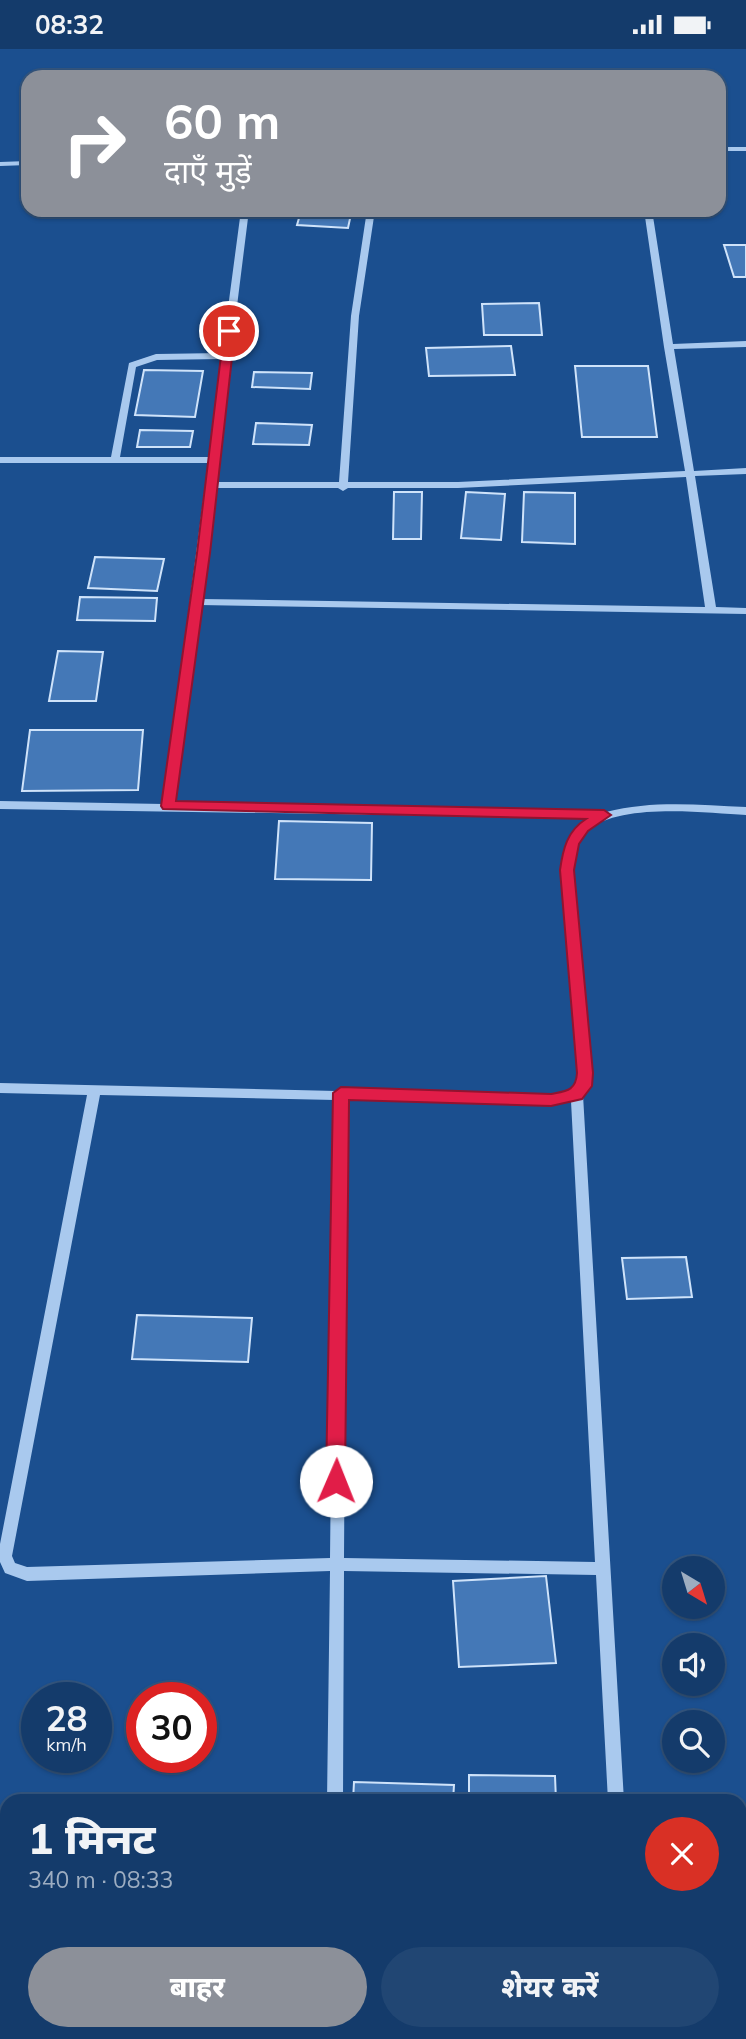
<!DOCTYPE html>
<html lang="hi">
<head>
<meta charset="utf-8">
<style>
	:root { --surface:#143b6b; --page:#214673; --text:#f1f3f6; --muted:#9dadc1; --line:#33557e; --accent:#8c9099 }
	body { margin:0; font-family:Mulish,"Noto Sans Devanagari",sans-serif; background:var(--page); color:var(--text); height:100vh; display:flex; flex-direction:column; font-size:26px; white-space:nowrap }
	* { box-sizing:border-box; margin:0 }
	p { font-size:23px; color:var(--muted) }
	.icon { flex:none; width:38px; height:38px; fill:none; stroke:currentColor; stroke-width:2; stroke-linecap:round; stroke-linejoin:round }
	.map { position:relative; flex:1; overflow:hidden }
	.panel { position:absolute; left:0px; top:1745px; width:747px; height:247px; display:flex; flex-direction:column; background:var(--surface); border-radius:21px 21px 0 0; box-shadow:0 2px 5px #0004,0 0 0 2px var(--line) }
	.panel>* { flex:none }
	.top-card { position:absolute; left:21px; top:21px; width:705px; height:147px; border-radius:21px; box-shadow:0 2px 5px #0004,0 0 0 2px var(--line); background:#8c9099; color:#fff; overflow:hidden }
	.needle { width:46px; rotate:142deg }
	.tools { position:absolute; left:662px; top:1507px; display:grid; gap:14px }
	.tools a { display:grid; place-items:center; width:63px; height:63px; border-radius:50%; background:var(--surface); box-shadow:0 2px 5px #0004,0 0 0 2px var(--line); font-size:35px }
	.speed { position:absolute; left:21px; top:1633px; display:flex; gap:14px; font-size:35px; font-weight:700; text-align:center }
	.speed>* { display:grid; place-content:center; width:91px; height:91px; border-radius:50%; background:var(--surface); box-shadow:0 2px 5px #0004,0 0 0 2px var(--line); line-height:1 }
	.speed small { font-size:18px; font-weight:400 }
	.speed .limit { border:10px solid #d22; background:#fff; color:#111 }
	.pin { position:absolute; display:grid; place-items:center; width:60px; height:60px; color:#fff; margin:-30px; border:4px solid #fff; border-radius:50%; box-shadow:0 2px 7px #0007 }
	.me { position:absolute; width:77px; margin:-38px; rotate:1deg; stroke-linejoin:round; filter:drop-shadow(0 0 5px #0008) }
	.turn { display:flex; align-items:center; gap:24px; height:147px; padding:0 28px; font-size:32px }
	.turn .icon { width:91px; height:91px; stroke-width:2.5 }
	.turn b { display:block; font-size:49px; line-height:60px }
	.round { display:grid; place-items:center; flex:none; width:74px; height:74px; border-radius:37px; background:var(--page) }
	.overview { display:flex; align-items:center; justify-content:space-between; height:119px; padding:0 28px }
	h1 { font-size:42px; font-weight:800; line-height:52px }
	.action { display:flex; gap:14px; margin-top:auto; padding:14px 28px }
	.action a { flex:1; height:80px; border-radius:42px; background:var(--accent); color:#fff; font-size:28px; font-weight:800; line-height:80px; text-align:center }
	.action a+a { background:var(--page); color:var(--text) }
	.status { display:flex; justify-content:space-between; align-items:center; height:49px; padding:0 35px; background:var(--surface); direction:ltr }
	.status svg { height:19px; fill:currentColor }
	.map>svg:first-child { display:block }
</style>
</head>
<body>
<div class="status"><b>08:32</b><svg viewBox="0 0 49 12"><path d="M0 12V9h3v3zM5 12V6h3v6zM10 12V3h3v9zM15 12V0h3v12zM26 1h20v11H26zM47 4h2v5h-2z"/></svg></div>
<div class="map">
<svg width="746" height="1990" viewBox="0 0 746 1990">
	<rect width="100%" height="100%" fill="#1b4f8f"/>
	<g fill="#4478b7" stroke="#cfe3fa" stroke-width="2">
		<path d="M301,162L351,165L348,179L297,176Z"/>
		<path d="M724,196H746V228H734Z"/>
		<path d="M539,254L542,286H484L482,255Z"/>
		<path d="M511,297L515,326L429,327L426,299Z"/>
		<path d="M575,317H648L657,388H582Z"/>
		<path d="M144,321L203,322L195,368L135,366Z"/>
		<path d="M254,323L312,324L310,340L252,338Z"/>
		<path d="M256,374L312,376L309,396L253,395Z"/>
		<path d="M140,381L193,382L190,398H137Z"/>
		<path d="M394,443H422L421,490H393Z"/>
		<path d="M466,443L505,445L501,491L461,489Z"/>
		<path d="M524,443L575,444V495L522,493Z"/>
		<path d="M95,508L164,510L157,542L88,539Z"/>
		<path d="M80,548L157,549L155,572L77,571Z"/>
		<path d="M58,602L103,603L96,652H49Z"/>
		<path d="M30,681H143L138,741L22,742Z"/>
		<path d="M279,772L372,774L371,831L275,830Z"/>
		<path d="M686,1208L692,1248L627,1250L622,1209Z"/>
		<path d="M137,1266L252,1269L248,1313L132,1310Z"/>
		<path d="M546,1527L556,1614L459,1618L453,1532Z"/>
		<path d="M469,1726L555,1727L556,1752H469Z"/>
		<path d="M354,1733L454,1736L453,1752H353Z"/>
		<path d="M740,1903L746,1931V1982L740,1983Z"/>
		<path d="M654,1984H720L660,1990H655Z"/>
	</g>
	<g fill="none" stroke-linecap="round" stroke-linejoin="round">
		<g fill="#a9c9ee" fill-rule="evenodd">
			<rect x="719" y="98" width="27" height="4"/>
			<path d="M28,112V116L0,117V113Z"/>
			<path d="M241,161H249L215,433H339L351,267L367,161H375L359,267L348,433H458L685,422L664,298L644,161H652L673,295L746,292V298L674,300L694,422L746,419V425L695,427L716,558L746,559V565L200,556L174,755L606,763C652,751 699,756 746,758V766C706,764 619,753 587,782C576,792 574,806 573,821L591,1025L588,1038L583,1046L624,1752H608L596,1526L344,1522L343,1752H327L330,1522L27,1532L5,1524L0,1513V1495L87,1046L0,1044V1034L336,1042L341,1039L346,1042L551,1046C566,1044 577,1042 579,1025L561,821C564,798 570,781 591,769L0,760V752L163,755L208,414H0V408H111L129,314L156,305L222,304ZM221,310L209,408H120L136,318L157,311ZM686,428L705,558L201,550L215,439H338L343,442L348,439H458ZM100,1046L335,1051L330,1509L27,1518L15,1514L12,1507ZM347,1051L551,1056L571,1052L595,1513L344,1509Z"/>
			<rect x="326" y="1984" width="18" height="6"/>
			<path d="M620,1984H637L638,1990H620Z"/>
		</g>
	</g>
	<path fill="#e11d48" stroke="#92132f" stroke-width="2" d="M229,279L235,282L210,504L176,752L604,761L611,766L588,782L579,795L574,821L593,1024L592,1037L582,1050L551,1057L349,1051L345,1432L342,1437H329L326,1432L333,1044L341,1038L551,1045C566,1042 576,1042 577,1024L560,821C563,800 567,782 586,770L163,760L161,757L197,504L224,282Z"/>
</svg>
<div class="tools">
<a><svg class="needle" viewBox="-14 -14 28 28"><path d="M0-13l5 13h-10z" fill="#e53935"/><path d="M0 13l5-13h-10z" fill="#9dadc1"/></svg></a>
<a><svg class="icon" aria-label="sound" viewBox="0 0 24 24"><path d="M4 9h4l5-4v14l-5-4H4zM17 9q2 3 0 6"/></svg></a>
<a><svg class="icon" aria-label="search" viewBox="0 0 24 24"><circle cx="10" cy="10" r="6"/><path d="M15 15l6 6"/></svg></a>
</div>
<div class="speed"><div>28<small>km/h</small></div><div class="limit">30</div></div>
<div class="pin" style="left:229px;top:282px;background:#d93025"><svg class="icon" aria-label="arrive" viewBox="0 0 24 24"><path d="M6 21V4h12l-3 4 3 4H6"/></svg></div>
<svg class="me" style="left:336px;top:1432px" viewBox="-20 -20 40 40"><circle r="19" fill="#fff"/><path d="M0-13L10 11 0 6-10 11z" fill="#e11d48"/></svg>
<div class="top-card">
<div class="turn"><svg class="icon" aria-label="right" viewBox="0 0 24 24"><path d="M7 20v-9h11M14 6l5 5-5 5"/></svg><div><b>60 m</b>दाएँ मुड़ें</div></div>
</div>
<section class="panel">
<div class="overview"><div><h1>1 मिनट</h1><p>340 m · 08:33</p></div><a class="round" style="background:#d93025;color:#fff"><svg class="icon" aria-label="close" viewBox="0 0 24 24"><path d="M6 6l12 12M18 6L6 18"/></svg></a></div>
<div class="action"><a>बाहर</a><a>शेयर करें</a></div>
</section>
</div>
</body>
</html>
